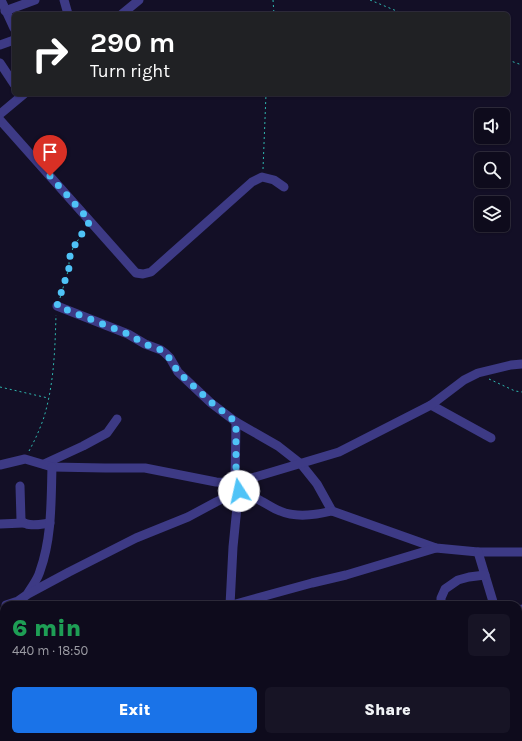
<!DOCTYPE html>
<html lang="en">
<head>
<meta charset="utf-8">
<style>
	:root { --surface:#0e0b1c; --page:#171425; --text:#f1f3f6; --muted:#9b9ba3; --line:#2e2b3b; --accent:#1a73e8 }
	body { margin:0; font-family:Karla,sans-serif; background:var(--page); color:var(--text); height:100vh; display:flex; flex-direction:column; font-size:15px; white-space:nowrap }
	* { box-sizing:border-box; margin:0 }
	p { font-size:13px; color:var(--muted) }
	.icon { flex:none; width:22px; height:22px; fill:none; stroke:currentColor; stroke-width:2; stroke-linecap:round; stroke-linejoin:round }
	.map { position:relative; flex:1; overflow:hidden }
	.drawer { position:absolute; left:0px; top:601px; width:522px; height:140px; display:flex; flex-direction:column; background:var(--surface); border-radius:12px 12px 0 0; box-shadow:0 1px 3px #0004,0 0 0 1px var(--line) }
	.drawer>* { flex:none }
	.top-card { position:absolute; left:12px; top:12px; width:498px; height:84px; border-radius:6px; box-shadow:0 1px 3px #0004,0 0 0 1px var(--line); background:#202124; color:#fff; overflow:hidden }
	.controls { position:absolute; left:474px; top:108px; display:grid; gap:8px }
	.controls a { display:grid; place-items:center; width:36px; height:36px; border-radius:6px; background:var(--surface); box-shadow:0 1px 3px #0004,0 0 0 1px var(--line); font-size:20px }
	.pin { position:absolute; display:grid; place-items:center; width:34px; height:34px; color:#fff; margin:-41px -17px; border-radius:50% 50% 50% 0; rotate:-45deg; box-shadow:0 0 4px #0007 }
	.pin .icon { rotate:45deg }
	.me { position:absolute; width:44px; margin:-22px; rotate:350deg; stroke-linejoin:round; filter:drop-shadow(0 0 3px #0008) }
	.turn { display:flex; align-items:center; gap:14px; height:84px; padding:0 12px; font-size:18px }
	.turn .icon { width:52px; height:52px; stroke-width:2.5 }
	.turn b { display:block; font-size:28px; line-height:34px }
	.round { display:grid; place-items:center; flex:none; width:42px; height:42px; border-radius:6px; background:var(--page) }
	.headline { display:flex; align-items:center; justify-content:space-between; height:68px; padding:0 12px }
	h1 { font-size:24px; font-weight:800; line-height:30px; color:#1e9e55 }
	.primary-button { display:flex; gap:8px; margin-top:auto; padding:8px 12px }
	.primary-button a { flex:1; height:46px; border-radius:6px; background:var(--accent); color:#fff; font-size:16px; font-weight:800; line-height:46px; text-align:center }
	.primary-button a+a { background:var(--page); color:var(--text) }
	.map>svg:first-child { display:block }
</style>
</head>
<body>
<div class="map">
<svg width="522" height="741" viewBox="0 0 522 741">
	<rect width="100%" height="100%" fill="#130f26"/>
	<g fill="none" stroke-linecap="round" stroke-linejoin="round">
		<g stroke="#2fb8b0" stroke-width="1" stroke-dasharray="2 3" stroke-linecap="butt">
			<path d="M273,0L274,14"/>
			<path d="M370,0L404,14"/>
			<path d="M508,60L522,65"/>
			<path d="M263,169L266,94"/>
			<path d="M60,298L69,268V259L73,248L85,229"/>
			<path d="M489,379L515,391L522,392"/>
			<path d="M0,387L48,398"/>
			<path d="M29,451C35,440 40,429 44,417C54,384 55,349 56,315"/>
		</g>
		<g stroke="#3d3a85" stroke-width="9">
			<path d="M1,0L14,28"/>
			<path d="M64,0L68,14"/>
			<path d="M5,11L35,0"/>
			<path d="M122,14L139,0"/>
			<path d="M0,45L14,40"/>
			<path d="M0,63L14,84"/>
			<path d="M0,114L24,94"/>
			<path d="M0,120L136,273L143,274L151,272L252,182L262,177L274,180L284,187"/>
			<path d="M57,306L128,334L145,344L161,350L165,353L170,358L178,372L211,403L236,422L278,446L301,464L317,484L332,511"/>
			<path d="M431,405L491,438"/>
			<path d="M236,422L235,483C242,490 252,496 261,501C267,504 274,509 280,511C296,518 316,515 332,511L436,548L478,552H522"/>
			<path d="M44,464L83,446L107,433L117,419"/>
			<path d="M0,465L25,459L52,467L105,468H145L216,482L235,483L339,452L431,405L464,380L478,373L511,365L522,364"/>
			<path d="M20,486L21,520C26,528 41,524 50,523"/>
			<path d="M0,524L23,523"/>
			<path d="M478,552L494,605"/>
			<path d="M28,593C32,586 38,579 40,571C52,538 51,501 52,467"/>
			<path d="M6,605L18,601L28,594L69,572L136,538L188,517L216,502L239,491"/>
			<path d="M230,605L233,547L239,487"/>
			<path d="M232,605L312,583L346,575L436,548"/>
			<path d="M441,605V598L445,589L458,580L469,577L485,575"/>
			<path d="M518,610L522,609"/>
			<path d="M0,637L4,636"/>
			<path d="M0,680L4,679"/>
			<path d="M518,695L522,704"/>
			<path d="M0,705H4"/>
			<path d="M53,737L55,741"/>
			<path d="M82,737L91,741"/>
			<path d="M35,741L44,740"/>
		</g>
	</g>
	<g fill="none" stroke-linecap="round" stroke-linejoin="round">
		<path stroke="#4fc3f7" stroke-width="7" stroke-dasharray="0 12.6" d="M50,176L90,221L73,248L69,259V268L57,306L128,334L145,344L161,350L166,353L178,372L212,403L236,422V483L239,487V491"/>
	</g>
</svg>
<div class="controls">
<a><svg class="icon" aria-label="sound" viewBox="0 0 24 24"><path d="M4 9h4l5-4v14l-5-4H4zM17 9q2 3 0 6"/></svg></a>
<a><svg class="icon" aria-label="search" viewBox="0 0 24 24"><circle cx="10" cy="10" r="6"/><path d="M15 15l6 6"/></svg></a>
<a><svg class="icon" aria-label="layers" viewBox="0 0 24 24"><path d="M12 4l9 5-9 5-9-5zM3 14l9 5 9-5"/></svg></a>
</div>
<div class="pin" style="left:50px;top:176px;background:#d93025"><svg class="icon" aria-label="arrive" viewBox="0 0 24 24"><path d="M6 21V4h12l-3 4 3 4H6"/></svg></div>
<svg class="me" style="left:239px;top:491px" viewBox="-20 -20 40 40"><circle r="19" fill="#fff"/><path d="M0-13L10 11 0 6-10 11z" fill="#4fc3f7"/></svg>
<div class="top-card">
<div class="turn"><svg class="icon" aria-label="right" viewBox="0 0 24 24"><path d="M7 20v-9h11M14 6l5 5-5 5"/></svg><div><b>290 m</b>Turn right</div></div>
</div>
<section class="drawer">
<div class="headline"><div><h1>6 min</h1><p>440 m · 18:50</p></div><a class="round"><svg class="icon" aria-label="close" viewBox="0 0 24 24"><path d="M6 6l12 12M18 6L6 18"/></svg></a></div>
<div class="primary-button"><a>Exit</a><a>Share</a></div>
</section>
</div>
</body>
</html>
